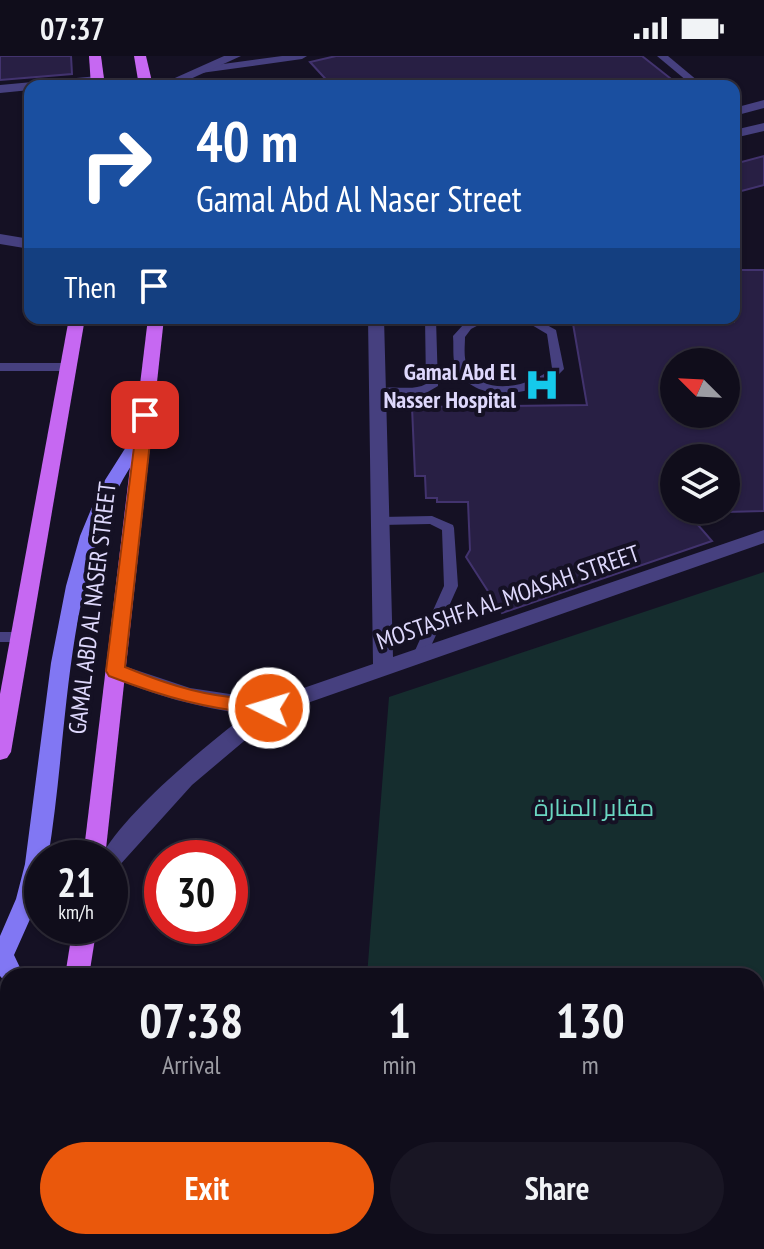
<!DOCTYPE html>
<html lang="en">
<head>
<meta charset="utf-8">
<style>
	:root { --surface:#100d1b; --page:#191624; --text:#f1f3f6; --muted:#9c9ca3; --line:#302d3a; --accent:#ea580c }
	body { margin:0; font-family:"PT Sans Narrow",Cairo,sans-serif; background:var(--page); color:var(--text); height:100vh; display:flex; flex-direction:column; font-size:30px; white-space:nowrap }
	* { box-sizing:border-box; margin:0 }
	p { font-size:26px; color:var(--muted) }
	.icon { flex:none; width:44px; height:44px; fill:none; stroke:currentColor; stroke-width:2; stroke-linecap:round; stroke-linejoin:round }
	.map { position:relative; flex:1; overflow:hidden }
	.side { position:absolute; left:0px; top:912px; width:764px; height:282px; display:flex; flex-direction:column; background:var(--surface); border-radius:24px 24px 0 0; box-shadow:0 2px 6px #0004,0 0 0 2px var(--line) }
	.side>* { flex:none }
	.hud { position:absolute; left:24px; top:24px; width:716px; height:244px; border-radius:16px; box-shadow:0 2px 6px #0004,0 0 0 2px var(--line); background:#1a4fa0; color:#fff; overflow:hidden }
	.needle { width:52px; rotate:294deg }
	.buttons { position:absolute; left:660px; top:292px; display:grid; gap:16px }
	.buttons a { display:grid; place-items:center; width:80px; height:80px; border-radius:50%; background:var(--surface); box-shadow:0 2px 6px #0004,0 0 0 2px var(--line); font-size:40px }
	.speed { position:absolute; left:24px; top:784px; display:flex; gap:16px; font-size:40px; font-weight:700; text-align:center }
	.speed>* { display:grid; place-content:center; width:104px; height:104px; border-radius:50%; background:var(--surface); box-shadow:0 2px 6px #0004,0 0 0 2px var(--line); line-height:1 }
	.speed small { font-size:20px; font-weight:400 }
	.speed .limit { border:12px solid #d22; background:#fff; color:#111 }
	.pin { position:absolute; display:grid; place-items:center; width:68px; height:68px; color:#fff; margin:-34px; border-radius:16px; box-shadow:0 4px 12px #0006 }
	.me { position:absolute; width:88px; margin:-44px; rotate:275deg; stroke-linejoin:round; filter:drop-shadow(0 0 6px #0008) }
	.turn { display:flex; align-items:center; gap:28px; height:168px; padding:0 40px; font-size:36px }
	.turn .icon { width:104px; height:104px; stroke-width:2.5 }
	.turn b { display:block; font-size:56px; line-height:68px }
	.then { display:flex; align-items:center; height:76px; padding:0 40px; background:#0003; gap:16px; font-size:30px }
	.eta { display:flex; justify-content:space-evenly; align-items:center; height:136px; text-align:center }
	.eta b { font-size:48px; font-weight:700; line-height:56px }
	.action { display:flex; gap:16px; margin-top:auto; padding:16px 40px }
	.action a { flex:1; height:92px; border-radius:48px; background:var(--accent); color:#fff; font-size:32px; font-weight:700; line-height:92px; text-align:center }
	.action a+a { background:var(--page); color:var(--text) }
	.status { display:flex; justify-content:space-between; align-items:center; height:56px; padding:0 40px; background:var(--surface); direction:ltr }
	.status svg { height:22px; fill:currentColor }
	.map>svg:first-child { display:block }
</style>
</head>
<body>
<div class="status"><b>07:37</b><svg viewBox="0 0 49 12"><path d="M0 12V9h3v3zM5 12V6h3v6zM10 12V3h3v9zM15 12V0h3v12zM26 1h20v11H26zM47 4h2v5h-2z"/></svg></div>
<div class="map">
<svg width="764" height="1193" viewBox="0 0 764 1193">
	<rect width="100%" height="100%" fill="#151124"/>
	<path fill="#152d2e" d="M764,516V1193H345V1186H756V920H367L389,641Z"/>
	<g fill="#281f44" stroke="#42336e" stroke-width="2" fill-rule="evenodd">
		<path d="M0,0H71L72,18L0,24Z"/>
		<path d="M336,0H642L680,30H332L310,6Z"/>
		<path d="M764,100V129L734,137V108Z"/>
		<path d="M734,214H764V455L726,456V402H674V454H685L712,485L502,557L466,501L470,494L468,446H437V442H426L425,420H415L412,351L587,349L572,262H661L663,267L734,266ZM674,306H726V358H674Z"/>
	</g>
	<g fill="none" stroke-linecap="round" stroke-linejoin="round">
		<g fill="#46407f" fill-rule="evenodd">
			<path d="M282,0H307L302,3L201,17L196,14L201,11Z"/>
			<path d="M657,0H668L704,30H693Z"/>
			<path d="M425,262L436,263L438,330L419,341L375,339L373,336C388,326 410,337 426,328Z"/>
			<path d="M477,262H492L471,273L465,281C465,290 463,303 468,312C484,342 532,330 552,312L547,278L520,262H534L556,274L564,313C540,340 476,351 456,312C452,303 454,290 453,280L463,269Z"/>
			<path d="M0,307H70L76,311L70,315H0Z"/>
			<path d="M432,460L453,469L454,472L458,530L427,599L420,604L413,599L444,530L442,474L430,468L381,469L375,465L381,461Z"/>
			<path d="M0,576H21L28,581L21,586H0Z"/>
		</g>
		<g fill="#46407f" fill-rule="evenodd">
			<path d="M224,0H241L175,30H157Z"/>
			<path d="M98,20L105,24L103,27L30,30V34L0,37V29Z"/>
			<path d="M764,44V52L734,60V52Z"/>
			<path d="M764,67V75L734,82V74Z"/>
			<path d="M368,262H384L393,601L764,474V487L276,658L192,729L118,811L110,813V802H100C125,756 204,691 247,658C199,652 153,639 108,620L105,615L108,610L115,607L190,632L269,644L373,608Z"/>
		</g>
		<path fill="#46407f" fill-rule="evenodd" d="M0,178L30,183V193L0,188Z"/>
		<g fill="#8177f3" fill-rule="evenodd">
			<path d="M144,370L153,376C136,402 119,426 108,455C64,565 67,687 48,802H42L39,843L14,899L24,920H8V929L0,920V880L16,843L25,808L51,607L66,530L80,480L100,432L138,372Z"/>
			<path d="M8,1068V1145L0,1148V1071Z"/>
		</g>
		<g fill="#c668f2" fill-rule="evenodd">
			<path d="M89,0H101L105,30H91Z"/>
			<path d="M134,0H146L153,30H139Z"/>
			<path d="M69,262H85L11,696L7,702L0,704V638Z"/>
			<path d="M148,262H164L105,802H83Z"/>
			<path d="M73,870H97L89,920H65Z"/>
			<path d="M30,1186H56V1193H28Z"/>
		</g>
	</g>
	<path fill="#ea580c" stroke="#983908" stroke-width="2" d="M145,354L153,359L125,611C159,625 193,637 230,641C244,642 271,640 279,652L276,657L269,659C208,653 166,642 109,620L106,615L138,359Z"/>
	<defs>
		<g id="hospital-bare" transform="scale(2.76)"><path d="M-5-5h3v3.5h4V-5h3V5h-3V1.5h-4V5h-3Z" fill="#15c9eb" stroke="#151124" stroke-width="2.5" paint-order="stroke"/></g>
	</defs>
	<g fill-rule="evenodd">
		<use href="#hospital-bare" x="542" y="329"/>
	</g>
	<g text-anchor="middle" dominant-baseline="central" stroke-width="8" stroke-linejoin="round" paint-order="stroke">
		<g font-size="24" font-weight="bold" fill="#ded8fc" stroke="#151124" text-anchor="end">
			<text x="516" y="315">Gamal Abd El<tspan x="516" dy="28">Nasser Hospital</tspan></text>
		</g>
		<g font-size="24" fill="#ded8fc" stroke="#151124">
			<text transform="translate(508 541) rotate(-19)">MOSTASHFA AL MOASAH STREET</text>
			<text transform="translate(92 552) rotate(-83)">GAMAL ABD AL NASER STREET</text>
		</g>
		<g font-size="24" fill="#6ad6c1" stroke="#151124">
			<text x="594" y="751">مقابر المنارة</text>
		</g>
	</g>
</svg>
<div class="buttons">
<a><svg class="needle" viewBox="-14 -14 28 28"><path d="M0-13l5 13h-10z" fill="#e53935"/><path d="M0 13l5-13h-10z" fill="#9c9ca3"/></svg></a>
<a><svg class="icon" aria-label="layers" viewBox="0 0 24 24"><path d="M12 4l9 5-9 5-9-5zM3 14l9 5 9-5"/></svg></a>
</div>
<div class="speed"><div>21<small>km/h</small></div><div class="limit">30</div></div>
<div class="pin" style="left:145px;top:359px;background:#d93025"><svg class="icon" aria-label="arrive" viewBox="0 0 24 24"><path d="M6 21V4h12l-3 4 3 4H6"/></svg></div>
<svg class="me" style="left:269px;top:652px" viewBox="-20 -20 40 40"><circle r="17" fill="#ea580c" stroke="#fff" stroke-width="3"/><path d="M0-11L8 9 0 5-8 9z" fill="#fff"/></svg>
<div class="hud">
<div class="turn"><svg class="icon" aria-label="right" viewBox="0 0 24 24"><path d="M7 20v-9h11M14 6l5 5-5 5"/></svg><div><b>40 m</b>Gamal Abd Al Naser Street</div></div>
<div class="then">Then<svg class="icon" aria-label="arrive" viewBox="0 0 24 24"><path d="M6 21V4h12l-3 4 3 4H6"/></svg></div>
</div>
<section class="side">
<div class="eta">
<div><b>07:38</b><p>Arrival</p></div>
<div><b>1</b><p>min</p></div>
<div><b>130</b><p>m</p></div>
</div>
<div class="action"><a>Exit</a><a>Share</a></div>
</section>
</div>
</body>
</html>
